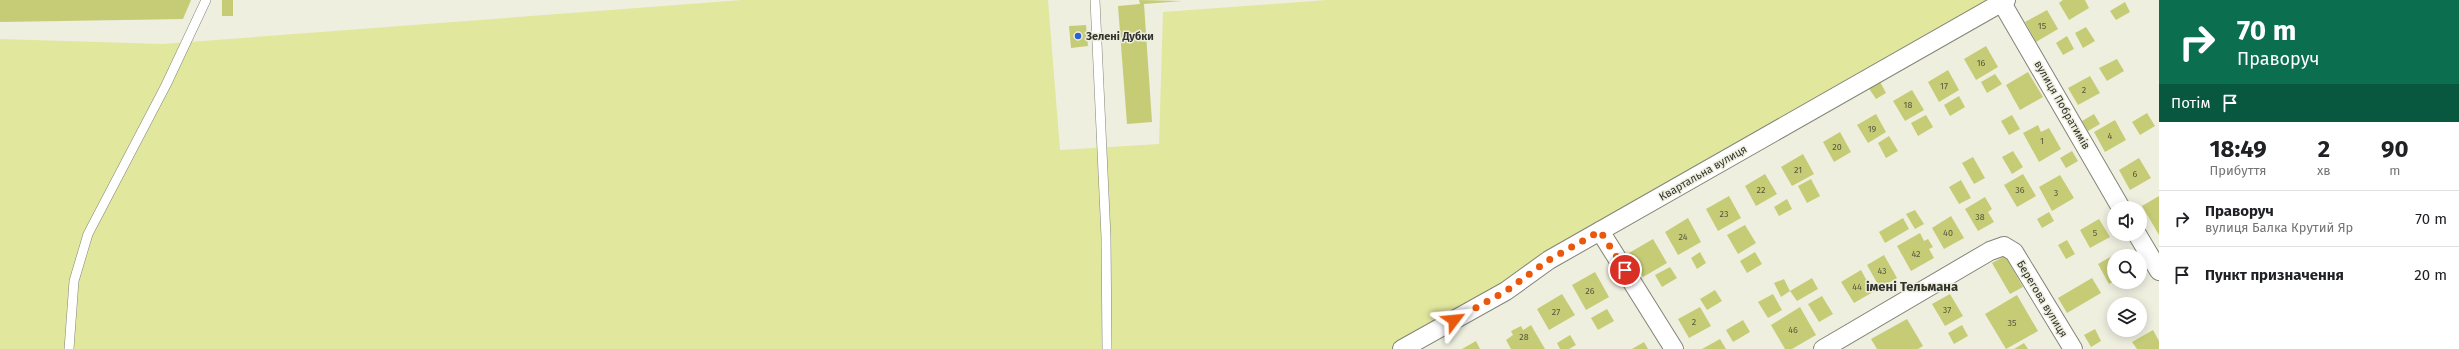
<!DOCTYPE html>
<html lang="uk">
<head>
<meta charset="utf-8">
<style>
	:root { --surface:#fff; --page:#f2f2f2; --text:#202124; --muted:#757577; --line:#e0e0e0 }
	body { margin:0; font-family:"Fira Sans",sans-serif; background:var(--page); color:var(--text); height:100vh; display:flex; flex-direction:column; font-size:15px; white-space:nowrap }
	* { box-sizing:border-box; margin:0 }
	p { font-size:13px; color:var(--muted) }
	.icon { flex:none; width:22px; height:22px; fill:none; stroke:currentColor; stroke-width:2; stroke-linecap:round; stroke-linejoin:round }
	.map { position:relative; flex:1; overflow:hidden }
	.details { display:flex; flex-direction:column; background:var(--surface); width:300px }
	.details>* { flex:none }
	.banner { background:#0b6e4f; color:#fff; overflow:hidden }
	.buttons { position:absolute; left:2107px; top:201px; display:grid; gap:8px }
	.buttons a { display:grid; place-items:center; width:40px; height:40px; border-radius:50%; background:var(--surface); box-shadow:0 2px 10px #0003; font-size:20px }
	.pin { position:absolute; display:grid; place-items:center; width:34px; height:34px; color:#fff; margin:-17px; border:2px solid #fff; border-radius:50%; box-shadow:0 1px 4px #0007 }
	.me { position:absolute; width:44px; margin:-22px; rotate:61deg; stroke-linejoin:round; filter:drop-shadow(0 0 3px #0008) }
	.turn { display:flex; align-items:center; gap:14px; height:84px; padding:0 12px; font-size:18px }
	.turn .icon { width:52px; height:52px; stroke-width:2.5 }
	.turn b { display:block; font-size:28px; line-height:34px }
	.then { display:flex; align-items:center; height:38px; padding:0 12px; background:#0003; gap:8px; font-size:15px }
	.eta { display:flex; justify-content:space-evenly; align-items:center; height:68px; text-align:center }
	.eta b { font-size:24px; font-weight:700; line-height:28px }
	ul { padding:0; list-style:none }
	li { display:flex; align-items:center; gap:12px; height:56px; padding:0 12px; border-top:1px solid var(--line) }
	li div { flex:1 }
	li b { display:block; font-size:15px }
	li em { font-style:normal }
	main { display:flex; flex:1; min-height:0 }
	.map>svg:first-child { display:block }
</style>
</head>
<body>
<main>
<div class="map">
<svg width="2159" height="349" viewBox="0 0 2159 349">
	<rect width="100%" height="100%" fill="#eeefdf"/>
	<path fill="#e2e79e" d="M742,0H1048L1060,150L1159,144L1163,12L1327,0H2000L1402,349H0V39L163,44Z"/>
	<g fill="#c6cc76">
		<path d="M0,0H191L183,19L0,22Z"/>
		<rect x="222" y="0" width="11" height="16"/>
		<path d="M1139,0L1182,1L1144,4L1152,122L1127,124L1118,6L1140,4Z"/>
		<path d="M2063,0H2085L2089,8L2069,20L2059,3Z"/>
		<path d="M2125,2L2130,12L2116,20L2110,11Z"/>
		<path d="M2047,10L2058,29L2036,42L2025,22Z"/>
		<path d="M1086,25L1088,46L1071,48L1069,26Z"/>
		<path d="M2086,27L2095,41L2083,48L2075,33Z"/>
		<path d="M2067,36L2074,49L2063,55L2056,43Z"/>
		<path d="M1986,46L1998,67L1976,80L1964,59Z"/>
		<path d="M2117,59L2124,71L2107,81L2099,68Z"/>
		<path d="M1948,70L1959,90L1939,102L1928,82Z"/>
		<path d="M2028,72L2043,97L2020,110L2006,85Z"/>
		<path d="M1995,74L2002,84L1987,93L1981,82Z"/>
		<path d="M2090,76L2100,93L2078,105L2068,88Z"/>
		<path d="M1879,80L1886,93L1876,99L1868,87Z"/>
		<path d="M1912,90L1924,110L1905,121L1893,101Z"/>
		<path d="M1959,96L1965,107L1950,116L1944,105Z"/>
		<path d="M2147,113L2155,126L2140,135L2132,122Z"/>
		<path d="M1876,114L1886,132L1868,143L1857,125Z"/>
		<path d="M2094,114L2100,124L2088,131L2082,121Z"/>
		<path d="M1926,115L1933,127L1918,136L1911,123Z"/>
		<path d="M2012,115L2020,129L2009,135L2001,121Z"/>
		<path d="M2115,120L2126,140L2105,152L2094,132Z"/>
		<path d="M2038,125L2041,132L2049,128L2061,149L2039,162L2023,133Z"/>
		<path d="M1840,132L1851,152L1834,162L1823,142Z"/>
		<path d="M1889,136L1898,151L1886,158L1878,143Z"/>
		<path d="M2013,151L2023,167L2012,174L2002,157Z"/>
		<path d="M2072,151L2078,161L2066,168L2060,158Z"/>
		<path d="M1803,154L1814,174L1792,186L1781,167Z"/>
		<path d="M1973,157L1985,178L1974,184L1962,163Z"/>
		<path d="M2139,158L2151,178L2130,190L2119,170Z"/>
		<path d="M1765,174L1777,194L1756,206L1745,186Z"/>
		<path d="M2023,174L2036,196L2017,207L2004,185Z"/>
		<path d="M2060,175L2074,198L2052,211L2039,187Z"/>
		<path d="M1811,179L1820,196L1807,203L1798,186Z"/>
		<path d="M1961,180L1971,198L1959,204L1949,187Z"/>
		<path d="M1729,196L1741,218L1718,231L1706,209Z"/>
		<path d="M2159,196V235L2142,206Z"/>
		<path d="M1985,197L1992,209L1988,212L1994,222L1978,231L1965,209Z"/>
		<path d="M1787,199L1792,209L1779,216L1774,207Z"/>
		<path d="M1915,210L1924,224L1915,229L1906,214Z"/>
		<path d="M2049,212L2054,221L2042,228L2037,219Z"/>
		<path d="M1951,216L1964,238L1944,249L1932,228Z"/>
		<path d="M1688,218L1701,242L1678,255L1665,232Z"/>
		<path d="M1903,218L1909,229L1885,243L1879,232Z"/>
		<path d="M2099,219L2110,237L2090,248L2080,230Z"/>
		<path d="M1745,225L1756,243L1738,254L1727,235Z"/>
		<path d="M1920,233L1924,241L1928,239L1933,247L1929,249L1934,258L1911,271L1897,246Z"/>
		<path d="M1653,239L1667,263L1643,277L1629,253Z"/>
		<path d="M2067,240L2075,254L2066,259L2058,245Z"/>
		<path d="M1700,252L1706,263L1697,269L1691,258Z"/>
		<path d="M1755,252L1762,264L1747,273L1740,261Z"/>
		<path d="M2119,252L2121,256H2114V281L2109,284L2098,264Z"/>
		<path d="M1884,255L1897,278L1880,288L1867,265Z"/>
		<path d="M2005,256L2023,287L2010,294L1992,263Z"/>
		<path d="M1670,267L1677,278L1662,287L1655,275Z"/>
		<path d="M1861,270L1873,292L1854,303L1841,282Z"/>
		<path d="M1595,272L1609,297L1586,310L1572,285Z"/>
		<path d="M1812,278L1818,289L1797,301L1790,291Z"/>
		<path d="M2092,278L2101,293L2067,313L2058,298Z"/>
		<path d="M1784,279L1790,291L1781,297L1774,283Z"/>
		<path d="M1715,290L1722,301L1707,310L1700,299Z"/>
		<path d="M1562,294L1575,315L1549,330L1537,309Z"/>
		<path d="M1773,294L1782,310L1768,318L1758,302Z"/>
		<path d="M1950,294L1963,316L1945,326L1932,304Z"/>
		<path d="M2017,295L2038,331L2006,349L1985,314Z"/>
		<path d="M1822,296L1833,314L1819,322L1808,304Z"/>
		<path d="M1700,307L1711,326L1689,338L1678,319Z"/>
		<path d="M1800,307L1816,335L1792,349H1785L1771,325Z"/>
		<path d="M1607,309L1614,321L1598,330L1591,318Z"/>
		<path d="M1907,319L1923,346L1918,349H1877L1871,339Z"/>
		<path d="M1743,320L1750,332L1733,342L1726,330Z"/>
		<path d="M1531,325L1545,349H1511L1506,340L1513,335L1511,331L1521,326L1523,330Z"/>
		<path d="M1962,325L1968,336L1954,344L1948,333Z"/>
		<path d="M2095,329L2101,341L2091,347L2084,335Z"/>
		<path d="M2153,330L2159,341V349H2137L2132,342Z"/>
		<path d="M1570,335L1576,345L1569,349H1560L1557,343Z"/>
		<path d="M1720,339L1726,349H1702Z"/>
		<path d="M1476,341L1480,349H1462Z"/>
		<path d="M1644,342L1648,349H1632Z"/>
		<path d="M2024,343L2028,349H2014Z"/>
	</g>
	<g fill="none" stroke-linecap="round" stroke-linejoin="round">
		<g stroke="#828475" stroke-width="10">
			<g id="lane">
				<path d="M1095,0L1106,237L1107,349"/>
				<path d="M69,349L74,281L88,234L166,85L206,0"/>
			</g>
		</g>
		<g stroke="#828475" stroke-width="20">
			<g id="street">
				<path d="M2002,3L2121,208"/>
				<path d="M1600,231L1674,349"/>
				<path d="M2137,234L2159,271"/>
				<path d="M1402,349L1506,291L1549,260L2006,0"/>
				<path d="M1823,349L1990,251L2004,246L2014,252L2073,349"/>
			</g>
		</g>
		<use href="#lane" stroke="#fff" stroke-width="9"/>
		<use href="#street" stroke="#fff" stroke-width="18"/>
	</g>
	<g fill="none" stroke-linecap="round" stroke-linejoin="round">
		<path stroke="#ea580c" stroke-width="7" stroke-dasharray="0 12.6" d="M1454,320L1506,291L1549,260L1600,231L1625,270"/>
	</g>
	<circle fill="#2b64d2" stroke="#eeefdf" stroke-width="1.5" cx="1078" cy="36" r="4"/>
	<g text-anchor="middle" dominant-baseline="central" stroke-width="3" stroke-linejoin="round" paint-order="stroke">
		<g font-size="9" fill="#57593e">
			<text x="2042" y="26">15</text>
			<text x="1981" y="63">16</text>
			<text x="1944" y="86">17</text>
			<text x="2084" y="90">2</text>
			<text x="1908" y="105">18</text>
			<text x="1872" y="129">19</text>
			<text x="2110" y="136">4</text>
			<text x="2042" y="141">1</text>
			<text x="1837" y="147">20</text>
			<text x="1798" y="170">21</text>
			<text x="2135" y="174">6</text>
			<text x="1761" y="190">22</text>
			<text x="2020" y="190">36</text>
			<text x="2056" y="193">3</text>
			<text x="1724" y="214">23</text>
			<text x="1980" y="217">38</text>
			<text x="1948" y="233">40</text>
			<text x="2095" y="233">5</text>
			<text x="1683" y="237">24</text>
			<text x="1916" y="254">42</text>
			<text x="1882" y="271">43</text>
			<text x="1857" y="287">44</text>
			<text x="1590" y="291">26</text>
			<text x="1947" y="310">37</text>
			<text x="1556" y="312">27</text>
			<text x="1694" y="322">2</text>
			<text x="2012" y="323">35</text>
			<text x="1793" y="330">46</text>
			<text x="1524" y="337">28</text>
		</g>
		<g font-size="11" font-weight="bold" fill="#32332c" stroke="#eeefdf" text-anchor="start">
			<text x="1086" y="36">Зелені Дубки</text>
		</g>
		<g font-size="11" fill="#32332c" stroke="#eeefdf">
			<text transform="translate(2062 105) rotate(60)">вулиця Побратимів</text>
			<text transform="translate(1703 173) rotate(-30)">Квартальна вулиця</text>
			<text transform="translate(2042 299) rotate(59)">Берегова вулиця</text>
		</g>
		<g font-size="13" font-weight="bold" fill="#32332c" stroke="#eeefdf">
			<text x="1912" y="286">імені Тельмана</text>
		</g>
	</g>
</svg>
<div class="buttons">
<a><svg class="icon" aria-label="sound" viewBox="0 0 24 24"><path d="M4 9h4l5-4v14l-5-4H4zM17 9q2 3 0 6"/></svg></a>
<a><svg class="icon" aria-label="search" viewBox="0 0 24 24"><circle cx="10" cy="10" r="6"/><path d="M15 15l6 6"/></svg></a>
<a><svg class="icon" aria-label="layers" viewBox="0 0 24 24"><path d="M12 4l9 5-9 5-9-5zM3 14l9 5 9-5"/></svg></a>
</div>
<div class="pin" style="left:1625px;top:270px;background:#d93025"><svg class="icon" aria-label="arrive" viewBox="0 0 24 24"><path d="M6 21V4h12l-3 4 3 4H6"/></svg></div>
<svg class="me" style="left:1454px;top:320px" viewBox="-20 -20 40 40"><path d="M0-17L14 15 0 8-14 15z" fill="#ea580c" stroke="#fff" stroke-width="4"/></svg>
</div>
<section class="details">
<div class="banner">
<div class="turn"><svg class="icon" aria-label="right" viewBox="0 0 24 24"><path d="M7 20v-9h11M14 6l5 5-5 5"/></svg><div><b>70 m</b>Праворуч</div></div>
<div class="then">Потім<svg class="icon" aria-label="arrive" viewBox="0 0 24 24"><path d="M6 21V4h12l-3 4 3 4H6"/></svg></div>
</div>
<div class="eta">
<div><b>18:49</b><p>Прибуття</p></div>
<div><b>2</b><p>хв</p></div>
<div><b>90</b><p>m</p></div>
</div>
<ul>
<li><svg class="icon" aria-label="right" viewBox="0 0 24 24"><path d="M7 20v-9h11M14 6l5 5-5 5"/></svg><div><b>Праворуч</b><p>вулиця Балка Крутий Яр</p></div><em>70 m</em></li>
<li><svg class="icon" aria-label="arrive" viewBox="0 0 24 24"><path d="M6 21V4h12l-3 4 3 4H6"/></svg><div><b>Пункт призначення</b></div><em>20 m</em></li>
</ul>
</section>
</main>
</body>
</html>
